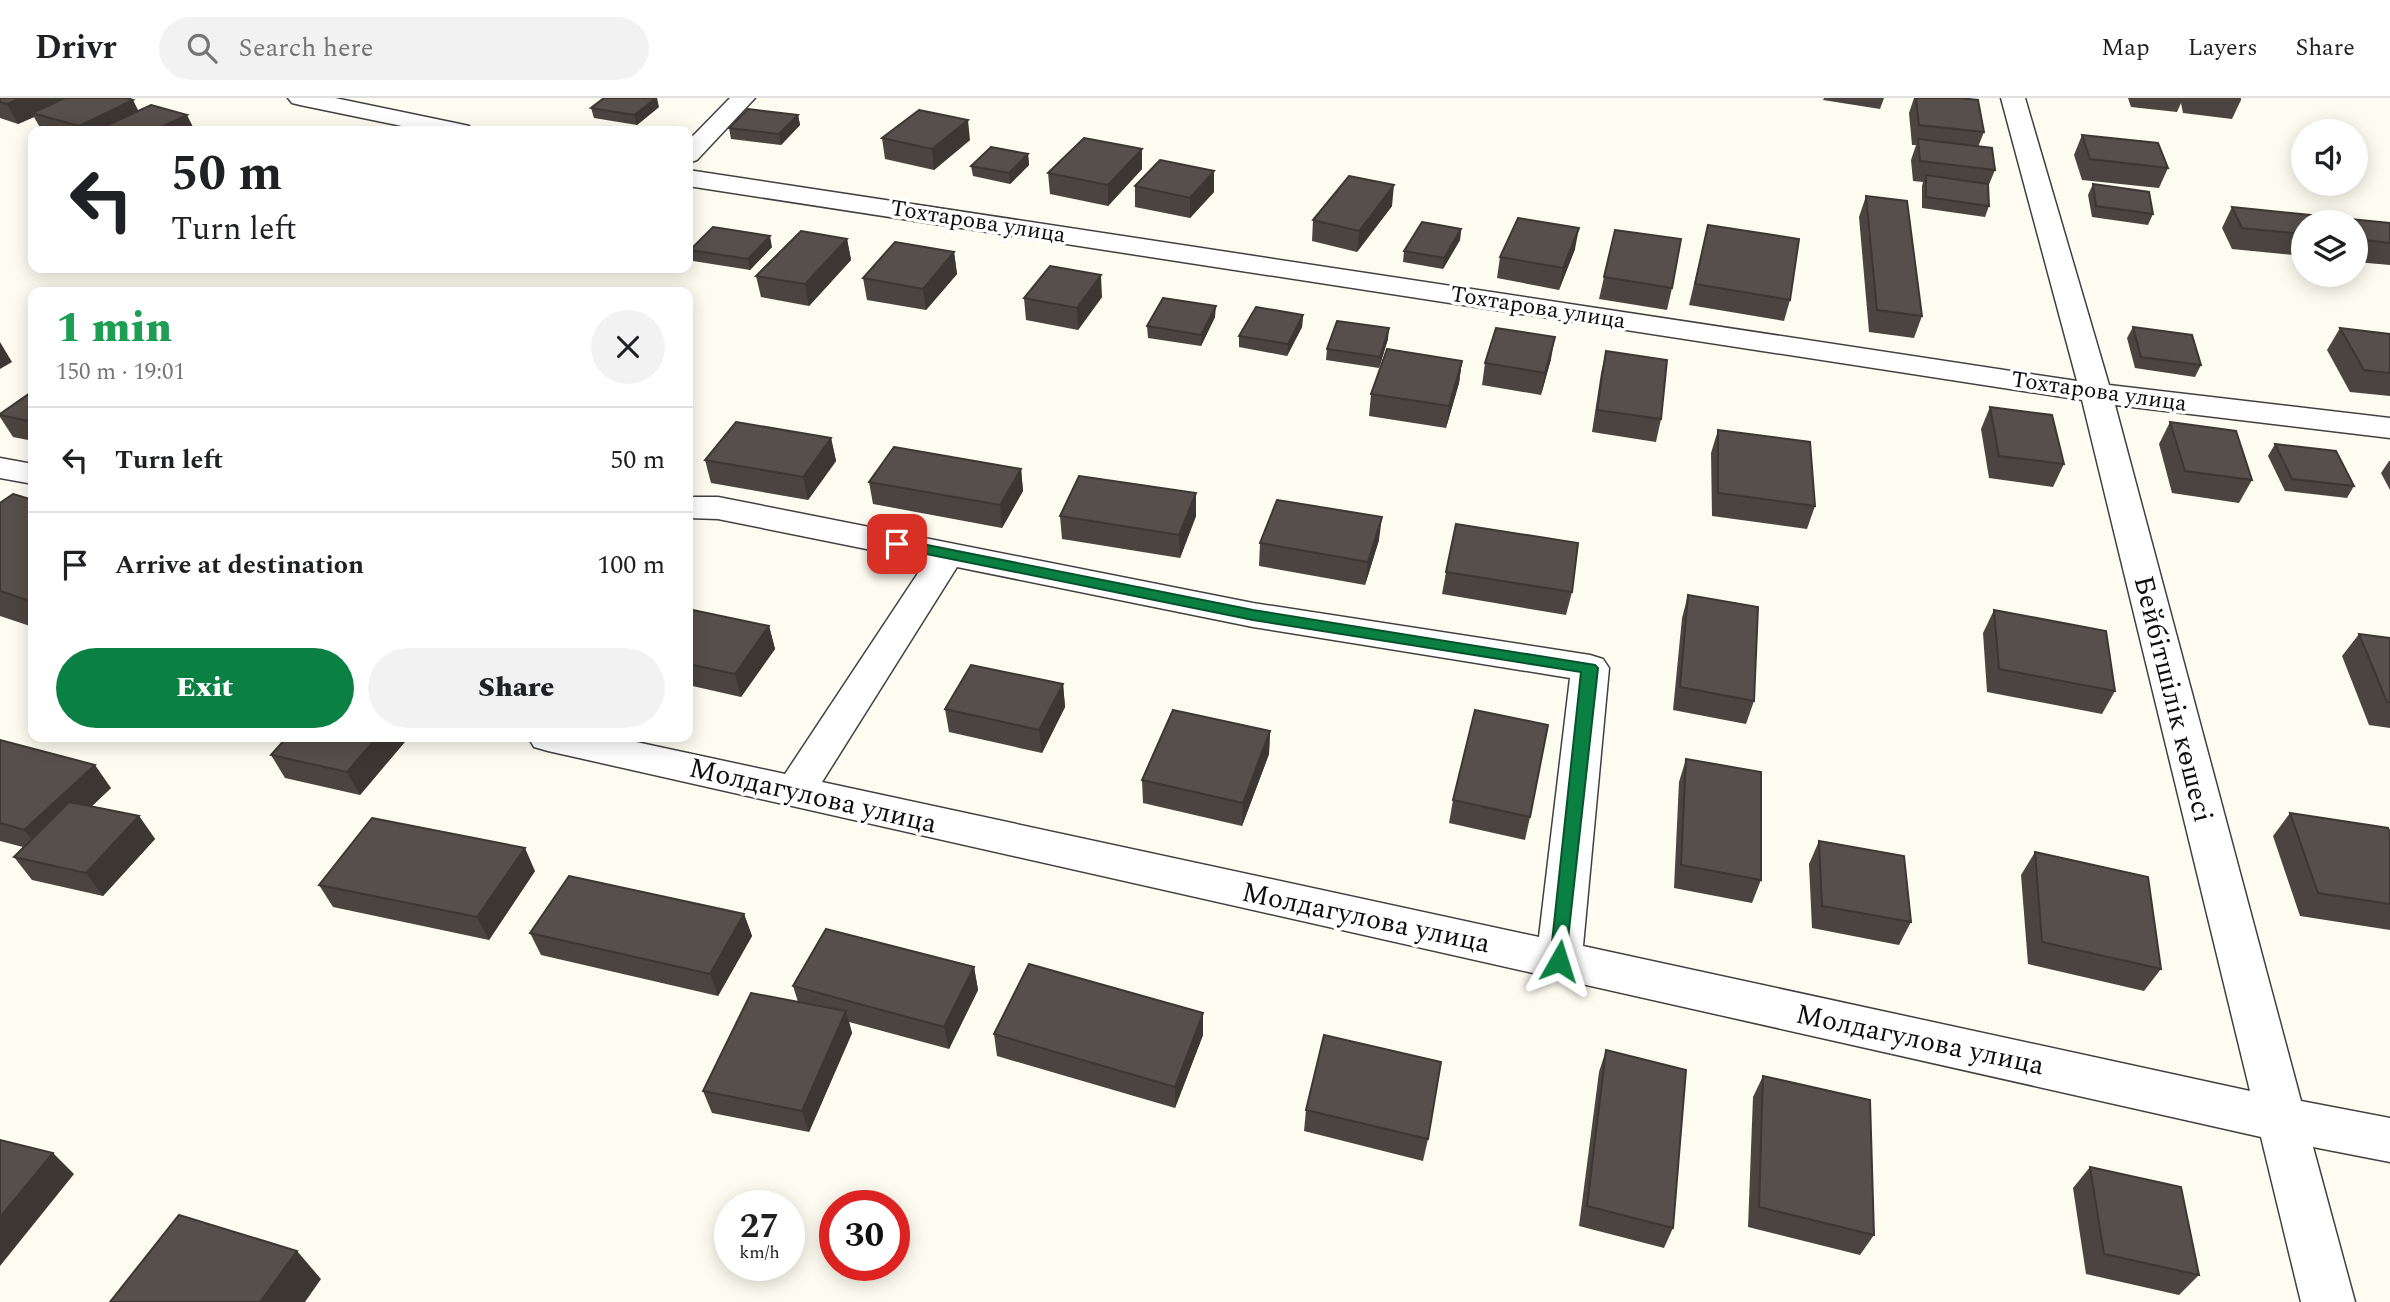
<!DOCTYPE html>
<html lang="en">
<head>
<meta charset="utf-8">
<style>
	:root { --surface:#fff; --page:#f2f2f2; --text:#202124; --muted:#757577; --line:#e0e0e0; --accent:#0b8043 }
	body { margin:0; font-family:Spectral,serif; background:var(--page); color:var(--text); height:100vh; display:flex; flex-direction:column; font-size:26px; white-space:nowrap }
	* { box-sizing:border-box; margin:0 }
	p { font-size:23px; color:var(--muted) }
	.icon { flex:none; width:38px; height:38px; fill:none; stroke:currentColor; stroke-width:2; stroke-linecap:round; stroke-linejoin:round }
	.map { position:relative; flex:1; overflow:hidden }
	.drawer { position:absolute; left:28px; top:189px; width:665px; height:455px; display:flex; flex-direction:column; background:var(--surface); border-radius:14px; box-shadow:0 4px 18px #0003 }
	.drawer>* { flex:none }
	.guide { position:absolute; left:28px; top:28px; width:665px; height:147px; border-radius:14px; box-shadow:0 4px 18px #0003; background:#fff; color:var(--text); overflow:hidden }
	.buttons { position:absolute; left:2291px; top:21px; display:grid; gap:14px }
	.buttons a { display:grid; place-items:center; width:77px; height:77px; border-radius:50%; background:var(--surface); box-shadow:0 4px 18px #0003; font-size:35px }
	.speed { position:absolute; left:714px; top:1092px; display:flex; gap:14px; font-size:35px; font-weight:700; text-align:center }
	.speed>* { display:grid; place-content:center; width:91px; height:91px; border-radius:50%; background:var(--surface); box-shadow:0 4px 18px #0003; line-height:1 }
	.speed small { font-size:18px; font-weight:400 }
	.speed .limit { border:10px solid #d22; background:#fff; color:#111 }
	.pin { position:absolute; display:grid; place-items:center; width:60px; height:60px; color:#fff; margin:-30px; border-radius:14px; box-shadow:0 4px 10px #0006 }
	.me { position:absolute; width:77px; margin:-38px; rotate:6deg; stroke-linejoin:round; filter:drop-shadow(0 0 5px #0008) }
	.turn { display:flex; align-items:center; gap:24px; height:147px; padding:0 28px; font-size:32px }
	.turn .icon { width:91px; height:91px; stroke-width:2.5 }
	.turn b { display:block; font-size:49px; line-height:60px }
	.round { display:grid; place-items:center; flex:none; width:74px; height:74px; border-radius:37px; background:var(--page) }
	.overview { display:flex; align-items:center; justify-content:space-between; height:119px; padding:0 28px }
	h1 { font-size:42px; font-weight:800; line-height:52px; color:#1e9e55 }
	.cta { display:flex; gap:14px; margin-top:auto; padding:14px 28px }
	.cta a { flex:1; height:80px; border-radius:42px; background:var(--accent); color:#fff; font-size:28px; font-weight:800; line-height:80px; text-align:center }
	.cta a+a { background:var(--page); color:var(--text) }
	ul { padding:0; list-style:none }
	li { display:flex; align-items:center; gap:21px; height:105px; padding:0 28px; border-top:2px solid var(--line) }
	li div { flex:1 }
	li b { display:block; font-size:26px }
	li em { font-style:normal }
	header { display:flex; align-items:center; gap:42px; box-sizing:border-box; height:98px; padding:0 35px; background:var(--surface); border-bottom:2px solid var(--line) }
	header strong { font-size:33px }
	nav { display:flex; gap:38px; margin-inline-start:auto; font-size:24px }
	.search { width:490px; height:63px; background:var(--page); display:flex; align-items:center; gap:18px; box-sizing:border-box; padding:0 24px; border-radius:38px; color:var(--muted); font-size:26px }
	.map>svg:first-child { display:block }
</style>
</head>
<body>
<header>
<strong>Drivr</strong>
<div class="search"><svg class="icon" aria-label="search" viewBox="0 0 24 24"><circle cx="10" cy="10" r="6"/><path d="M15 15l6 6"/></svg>Search here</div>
<nav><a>Map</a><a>Layers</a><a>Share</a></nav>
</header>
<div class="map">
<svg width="2390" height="1204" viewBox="0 0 2390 1204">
	<rect width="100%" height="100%" fill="#fefbf0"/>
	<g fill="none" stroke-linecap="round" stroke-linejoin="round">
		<g stroke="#414141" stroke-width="3">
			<g id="minor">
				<path d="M288,0H335L460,26L469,28L472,33H426L300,7L292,5Z"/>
				<path d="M730,0H755L697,62L688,65V43Z"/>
				<path d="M2001,0H2025L2109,287L2390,320V340L2115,307L2301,1003L2390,1020V1064L2313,1049L2355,1204H2301L2261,1039L548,653L534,649L528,639H613L785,676L926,463L718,421L688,420V399H718L1253,505L1590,557L1603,561L1609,570L1583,848L2250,993L2082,302L688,88V72L2077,283ZM957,469L1253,529L1570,580L1539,839L822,684Z"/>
				<path d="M0,360L33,366V386L0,380Z"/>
			</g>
		</g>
		<use href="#minor" fill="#fff" fill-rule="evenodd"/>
	</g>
	<g fill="#4b4440">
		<path d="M0,0L139,12L195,33H42L34,19L18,26L0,20Z"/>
		<path d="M1824,0H1884L1880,11L1823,2Z"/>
		<path d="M1914,0H1960L1984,34L1978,49L1995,72L1988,89L1989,108L1985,119L1922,110V88L1923,84L1913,83L1911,62L1916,47H1912L1909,15Z"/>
		<path d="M2128,0H2241V2L2232,21L2183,15L2181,5L2177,14L2131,9Z"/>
		<path d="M659,9L637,27L594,20L591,10Z"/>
		<path d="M798,17L800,27L781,47L731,41L729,30Z"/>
		<path d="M2082,37L2168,70L2159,90L2082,82L2074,57Z"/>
		<path d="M882,40L970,42L934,72L885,61Z"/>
		<path d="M1142,51V71L1108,108L1050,96L1048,75Z"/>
		<path d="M1028,56L1029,67L1010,86L973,78L971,68Z"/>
		<path d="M1214,73V94L1190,120L1135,109V88Z"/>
		<path d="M2093,86L2153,116L2148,127L2092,119L2088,97Z"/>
		<path d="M1866,98L1922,218L1914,240L1869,234L1859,119Z"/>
		<path d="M1392,108L1357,154L1312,143L1313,122Z"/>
		<path d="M2232,109L2390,125V167L2356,164V124H2303V158L2232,151L2222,130Z"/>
		<path d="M1708,127L1790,202L1784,223L1689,207Z"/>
		<path d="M1461,131L1460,142L1443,171L1403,164L1404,153Z"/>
		<path d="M847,141L851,162L809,208L761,199L756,178Z"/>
		<path d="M772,149L750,172L693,163L690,152Z"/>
		<path d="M1575,151L1559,192L1497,180L1500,159Z"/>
		<path d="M954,154L957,176L926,212L867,202L863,180Z"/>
		<path d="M1604,179L1672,190L1667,212L1599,201Z"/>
		<path d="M1102,199L1078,232L1026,222L1024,200Z"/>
		<path d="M1303,217L1302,229L1287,258L1239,249V238Z"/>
		<path d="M1215,219L1201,248L1148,240L1147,228Z"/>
		<path d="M2133,229L2201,267L2195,279L2135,270L2127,240Z"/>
		<path d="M2340,230L2390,236V298L2350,294L2327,252Z"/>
		<path d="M1388,241L1379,270L1326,262L1327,251Z"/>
		<path d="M1606,253L1661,321L1656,344L1592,334L1601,275Z"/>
		<path d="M1551,261L1541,297L1482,287L1485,265Z"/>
		<path d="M1462,263L1459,285L1446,330L1369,318L1371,296Z"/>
		<path d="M33,293V343L13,339L0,319V316Z"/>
		<path d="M1990,309L2064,366L2053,389L1989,380L1981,331Z"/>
		<path d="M2170,324L2252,382L2239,405L2172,395L2159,346Z"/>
		<path d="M1718,332L1815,408L1807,431L1712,418L1711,355Z"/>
		<path d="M831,340L836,363L808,402L711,385L705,362Z"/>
		<path d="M2275,346L2354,388L2347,400L2285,393L2268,358Z"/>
		<path d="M2389,363H2390V392L2381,375Z"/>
		<path d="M1021,371L1023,393L1002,430L873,406L869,384Z"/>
		<path d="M33,402V529L0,518V405Z"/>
		<path d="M1060,418H1196L1180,460L1062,441Z"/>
		<path d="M1379,442L1365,487L1259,468L1260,445Z"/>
		<path d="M1446,474L1572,494L1566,517L1442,496Z"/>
		<path d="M1688,497L1754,603L1746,626L1673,612L1682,520Z"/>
		<path d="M688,511L769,528L775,551L741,599L688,587Z"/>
		<path d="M1994,512L2115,593L2102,616L1987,594L1983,535Z"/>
		<path d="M2359,536L2390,540V630L2369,627L2342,558Z"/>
		<path d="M1063,586L1065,609L1042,655L949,634L945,611Z"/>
		<path d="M1270,633L1269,656L1242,728L1143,705L1142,682Z"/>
		<path d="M409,639L360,697L285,680L271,657Z"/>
		<path d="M0,642L111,690L92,708L139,718L155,741L103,798L32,782L14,759L23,749L0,743Z"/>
		<path d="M1686,661L1761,782L1752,805L1674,790L1679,684Z"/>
		<path d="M1453,702L1530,719L1525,742L1449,725Z"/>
		<path d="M2290,715L2390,735V832L2300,818L2273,738Z"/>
		<path d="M1819,743L1911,824L1899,847L1812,830L1809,766Z"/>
		<path d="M2035,754L2161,871L2144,893L2028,866L2021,777Z"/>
		<path d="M535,773L489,842L333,809L319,787Z"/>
		<path d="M744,816L752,838L718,898L541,857L530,835Z"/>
		<path d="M974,869L978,892L949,951L849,924L852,935L809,1034L712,1015L703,993L798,904L793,888Z"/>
		<path d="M994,936L1203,937L1175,1010L997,958Z"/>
		<path d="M1606,952L1673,1130L1664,1150L1579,1128L1599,974Z"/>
		<path d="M1763,978L1874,1137L1860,1157L1748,1129L1753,999Z"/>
		<path d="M1306,1012L1428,1041L1423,1063L1304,1033Z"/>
		<path d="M2090,1069L2199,1177L2179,1197L2086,1176L2073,1090Z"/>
	</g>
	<g fill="#3d3734">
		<path d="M21,0H69L32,15L34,19L18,26L7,6Z"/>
		<path d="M656,0H657L659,9L637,27L634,17Z"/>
		<path d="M133,2L143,22L97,32V33H82L79,28Z"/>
		<path d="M187,17L195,33H153Z"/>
		<path d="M798,17L800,27L781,47L779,36Z"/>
		<path d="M968,22L970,42L934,72L932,51Z"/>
		<path d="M1142,51V71L1108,108V87Z"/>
		<path d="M1028,56L1029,67L1010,86L1009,75Z"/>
		<path d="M1214,73V94L1190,120V100Z"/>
		<path d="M1394,87L1392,108L1357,154L1359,133Z"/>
		<path d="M1579,130L1575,151L1559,192L1563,170Z"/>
		<path d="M1461,131L1460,142L1443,171L1444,160Z"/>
		<path d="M770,138L772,149L750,172L748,161Z"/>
		<path d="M847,141L851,162L809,208L805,186Z"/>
		<path d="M954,154L957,176L926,212L923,191Z"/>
		<path d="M1101,177L1102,199L1078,232L1077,210Z"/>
		<path d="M1216,208L1215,219L1201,248V237Z"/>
		<path d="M1303,217L1302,229L1287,258L1288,246Z"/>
		<path d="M1389,230L1388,241L1379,270L1380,259Z"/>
		<path d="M1555,239L1551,261L1541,297L1545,275Z"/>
		<path d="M0,244L12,264L0,271Z"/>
		<path d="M1462,263L1459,285L1446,330L1449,308Z"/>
		<path d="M831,340L836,363L808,402L803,379Z"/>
		<path d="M1021,371L1023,393L1002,430L1000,407Z"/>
		<path d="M1196,395V418L1180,460L1179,437Z"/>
		<path d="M1382,419L1379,442L1365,487L1368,464Z"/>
		<path d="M769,528L775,551L741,599L735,576Z"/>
		<path d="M1063,586L1065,609L1042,655L1039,632Z"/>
		<path d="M1270,633L1269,656L1242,728L1243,705Z"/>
		<path d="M377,639H409L360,697L347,674Z"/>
		<path d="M95,667L111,690L42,755L24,732Z"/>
		<path d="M139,718L155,741L103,798L86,775Z"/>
		<path d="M525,750L535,773L489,842L477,819Z"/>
		<path d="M744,816L752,838L718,898L710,876Z"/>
		<path d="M974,869L978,892L949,951L944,929Z"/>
		<path d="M846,913L852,935L809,1034L802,1013Z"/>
		<path d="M1203,915V937L1175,1010V989Z"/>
		<path d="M53,1055L74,1076L0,1168V1119Z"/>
		<path d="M297,1153L321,1181L305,1204H260Z"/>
	</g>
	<g fill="#574f4b" stroke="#3d3734" stroke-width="2">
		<path d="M0,0H21L7,6L0,4Z"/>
		<path d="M65,0H127L133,2L79,28L32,15Z"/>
		<path d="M604,0H656L634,17L591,10Z"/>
		<path d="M1916,0H1960L1978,2L1984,34L1919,27Z"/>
		<path d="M151,7L187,17L153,33H101L97,32Z"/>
		<path d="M748,11L798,17L779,36L729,30Z"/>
		<path d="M919,12L968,22L932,51L882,40Z"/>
		<path d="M243,30L255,33H236Z"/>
		<path d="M2082,37L2158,45L2168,70L2090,61Z"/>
		<path d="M1084,40L1142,51L1108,87L1048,75Z"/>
		<path d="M1918,41L1992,50L1995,72L1920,63Z"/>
		<path d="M991,49L1028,56L1009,75L971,68Z"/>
		<path d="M1160,62L1214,73L1190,100L1135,88Z"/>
		<path d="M1926,77L1988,86L1989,108L1926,99Z"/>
		<path d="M1349,78L1394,87L1359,133L1313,122Z"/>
		<path d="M2093,86L2149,94L2153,116L2096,108Z"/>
		<path d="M1866,98L1907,103L1922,218L1877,212Z"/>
		<path d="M2232,109L2390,125V145L2356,141V124H2303V136L2242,130Z"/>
		<path d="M1518,120L1579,130L1563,170L1500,159Z"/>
		<path d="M1422,124L1461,131L1444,160L1404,153Z"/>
		<path d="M1708,127L1799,141L1790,202L1695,186Z"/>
		<path d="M713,129L770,138L748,161L690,152Z"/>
		<path d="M1615,132L1681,141L1672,190L1604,179Z"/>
		<path d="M801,133L847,141L805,186L756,178Z"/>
		<path d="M895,144L954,154L923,191L863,180Z"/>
		<path d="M1050,168L1101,177L1077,210L1024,200Z"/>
		<path d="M1163,200L1216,208L1201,237L1147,228Z"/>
		<path d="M1256,209L1303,217L1288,246L1239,238Z"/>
		<path d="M1337,223L1389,230L1380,259L1327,251Z"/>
		<path d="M2133,229L2192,237L2201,267L2141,259Z"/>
		<path d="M1496,230L1555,239L1545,275L1485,265Z"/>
		<path d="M2340,230L2390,236V275L2364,272Z"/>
		<path d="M1387,251L1462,263L1449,308L1371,296Z"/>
		<path d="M1606,253L1667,262L1661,321L1597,312Z"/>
		<path d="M33,293V324L0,317V316Z"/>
		<path d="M1990,309L2052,317L2064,366L1999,358Z"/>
		<path d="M736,324L831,340L803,379L705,362Z"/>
		<path d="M2170,324L2236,333L2252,382L2185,373Z"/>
		<path d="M1718,332L1810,344L1815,408L1718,395Z"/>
		<path d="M2275,346L2336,353L2354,388L2292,381Z"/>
		<path d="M894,349L1021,371L1000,407L869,384Z"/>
		<path d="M1079,378L1196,395L1179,437L1060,418Z"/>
		<path d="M13,396L33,402V504L0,493V405Z"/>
		<path d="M1277,402L1382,419L1368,464L1260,445Z"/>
		<path d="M1456,426L1578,445L1572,494L1446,474Z"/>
		<path d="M1688,497L1758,509L1754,603L1680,589Z"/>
		<path d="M688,511L769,528L735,576L688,566Z"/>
		<path d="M1994,512L2106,533L2115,593L1999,571Z"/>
		<path d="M2359,536L2390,540V604H2387Z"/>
		<path d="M971,567L1063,586L1039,632L945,611Z"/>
		<path d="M1173,612L1270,633L1243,705L1142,682Z"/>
		<path d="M1475,612L1548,627L1530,719L1453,702Z"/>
		<path d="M287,639H377L347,674L271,657Z"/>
		<path d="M0,642L95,667L24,732L0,725Z"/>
		<path d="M1686,661L1761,674V782L1681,767Z"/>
		<path d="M69,704L139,718L86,775L14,759Z"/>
		<path d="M2290,715L2388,730L2390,735V806L2318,795Z"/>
		<path d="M372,720L525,750L477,819L319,787Z"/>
		<path d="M1819,743L1904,758L1911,824L1822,808Z"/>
		<path d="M2035,754L2148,779L2161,871L2042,844Z"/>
		<path d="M569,778L744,816L710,876L530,835Z"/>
		<path d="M826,831L974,869L944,929L793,888Z"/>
		<path d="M1029,866L1203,915L1175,989L994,936Z"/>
		<path d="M751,895L846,913L802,1013L703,993Z"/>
		<path d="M1324,937L1441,964L1428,1041L1306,1012Z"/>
		<path d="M1606,952L1686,972L1673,1130L1587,1108Z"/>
		<path d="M1763,978L1870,1002L1874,1137L1759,1109Z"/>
		<path d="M0,1042L53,1055L0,1119Z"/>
		<path d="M2090,1069L2181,1089L2199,1177L2104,1156Z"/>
		<path d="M179,1117L297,1153L260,1204H110Z"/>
	</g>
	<path fill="#0b8043" stroke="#07532c" stroke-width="2" d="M897,441L1253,512L1595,567L1598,570L1565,868H1552L1550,863L1581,574L1253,522L892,449L890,446Z"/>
	<g text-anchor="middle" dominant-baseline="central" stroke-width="7" stroke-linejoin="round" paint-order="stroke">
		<g font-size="23" fill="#0e0e0e" stroke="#fff">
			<text transform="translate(978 124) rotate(9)">Тохтарова улица</text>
			<text transform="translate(1538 210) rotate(9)">Тохтарова улица</text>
			<text transform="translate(2099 294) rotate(8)">Тохтарова улица</text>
		</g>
		<g font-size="28" fill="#0e0e0e" stroke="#fff">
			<text transform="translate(2173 601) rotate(76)">Бейбітшілік көшесі</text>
			<text transform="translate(813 698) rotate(13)">Молдагулова улица</text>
			<text transform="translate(1366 820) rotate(12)">Молдагулова улица</text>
			<text transform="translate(1920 942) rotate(12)">Молдагулова улица</text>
		</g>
	</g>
</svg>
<div class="buttons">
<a><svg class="icon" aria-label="sound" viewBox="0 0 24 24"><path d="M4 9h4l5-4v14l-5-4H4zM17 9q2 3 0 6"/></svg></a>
<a><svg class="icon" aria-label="layers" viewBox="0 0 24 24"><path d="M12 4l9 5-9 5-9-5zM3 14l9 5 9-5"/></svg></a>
</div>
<div class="speed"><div>27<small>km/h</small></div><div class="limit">30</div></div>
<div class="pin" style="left:897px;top:446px;background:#d93025"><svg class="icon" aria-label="arrive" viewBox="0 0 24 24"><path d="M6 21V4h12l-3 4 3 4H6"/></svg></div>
<svg class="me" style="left:1559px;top:863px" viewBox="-20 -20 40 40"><path d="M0-17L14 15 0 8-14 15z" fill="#0b8043" stroke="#fff" stroke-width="4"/></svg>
<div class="guide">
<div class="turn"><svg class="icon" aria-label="left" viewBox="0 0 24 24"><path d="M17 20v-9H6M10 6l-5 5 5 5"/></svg><div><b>50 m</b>Turn left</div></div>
</div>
<section class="drawer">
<div class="overview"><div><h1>1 min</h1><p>150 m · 19:01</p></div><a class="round"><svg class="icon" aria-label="close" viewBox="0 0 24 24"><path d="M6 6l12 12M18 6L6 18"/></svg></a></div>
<ul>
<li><svg class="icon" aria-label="left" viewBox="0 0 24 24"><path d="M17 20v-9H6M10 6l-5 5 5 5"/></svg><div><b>Turn left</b></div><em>50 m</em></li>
<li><svg class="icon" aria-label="arrive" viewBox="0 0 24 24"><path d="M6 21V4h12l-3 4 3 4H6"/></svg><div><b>Arrive at destination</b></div><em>100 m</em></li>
</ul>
<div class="cta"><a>Exit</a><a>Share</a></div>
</section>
</div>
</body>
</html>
